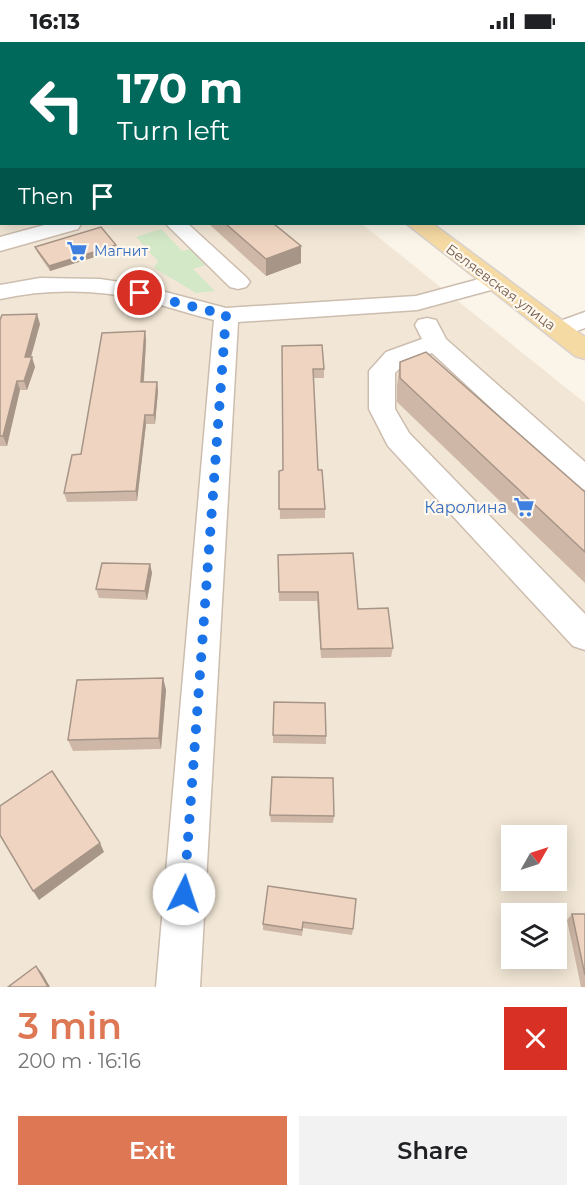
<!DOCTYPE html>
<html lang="en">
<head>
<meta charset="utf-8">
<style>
	:root { --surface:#fff; --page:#f2f2f2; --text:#202124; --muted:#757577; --accent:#de7854 }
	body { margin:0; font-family:Montserrat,sans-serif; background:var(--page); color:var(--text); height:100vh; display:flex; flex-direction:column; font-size:22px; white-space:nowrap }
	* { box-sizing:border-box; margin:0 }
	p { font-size:20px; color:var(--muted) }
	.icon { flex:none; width:33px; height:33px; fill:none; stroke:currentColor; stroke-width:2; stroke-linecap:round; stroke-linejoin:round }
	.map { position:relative; height:945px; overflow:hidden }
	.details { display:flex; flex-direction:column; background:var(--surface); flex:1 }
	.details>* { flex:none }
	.guide { position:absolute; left:0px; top:0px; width:585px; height:183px; box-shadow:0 3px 15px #0003; background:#00695c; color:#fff; overflow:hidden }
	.needle { width:39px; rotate:51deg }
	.buttons { position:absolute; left:501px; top:783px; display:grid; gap:12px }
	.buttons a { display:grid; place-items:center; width:66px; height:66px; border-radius:0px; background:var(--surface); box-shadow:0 3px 15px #0003; font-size:30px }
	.pin { position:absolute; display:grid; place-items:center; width:51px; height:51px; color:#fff; margin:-26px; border:3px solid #fff; border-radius:50%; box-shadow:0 2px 6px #0007 }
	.me { position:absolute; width:66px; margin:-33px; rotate:4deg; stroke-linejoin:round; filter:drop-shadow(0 0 4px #0008) }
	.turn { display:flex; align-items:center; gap:21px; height:126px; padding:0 18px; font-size:27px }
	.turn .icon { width:78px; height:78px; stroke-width:2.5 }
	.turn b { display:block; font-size:42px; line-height:51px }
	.then { display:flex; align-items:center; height:57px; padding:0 18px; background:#0003; gap:12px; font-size:22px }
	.round { display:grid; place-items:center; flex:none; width:63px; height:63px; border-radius:0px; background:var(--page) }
	.headline { display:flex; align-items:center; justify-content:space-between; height:102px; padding:0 18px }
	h1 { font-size:36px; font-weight:600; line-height:45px; color:var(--accent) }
	.button { display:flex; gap:12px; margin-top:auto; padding:12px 18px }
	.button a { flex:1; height:69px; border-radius:0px; background:var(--accent); color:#fff; font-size:24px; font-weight:600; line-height:69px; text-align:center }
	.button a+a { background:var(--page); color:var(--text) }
	.status { display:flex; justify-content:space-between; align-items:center; height:42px; padding:0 30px; background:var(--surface); direction:ltr }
	.status svg { height:16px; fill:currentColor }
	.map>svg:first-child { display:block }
</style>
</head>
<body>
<div class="status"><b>16:13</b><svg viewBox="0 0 49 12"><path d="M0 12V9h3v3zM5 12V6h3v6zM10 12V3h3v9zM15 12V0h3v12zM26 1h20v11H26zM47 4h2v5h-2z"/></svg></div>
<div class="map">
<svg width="585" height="945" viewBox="0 0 585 945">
	<rect width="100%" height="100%" fill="#fbf4e8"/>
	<path fill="#f2e7d6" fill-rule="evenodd" d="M0,125L2,182H362L585,361V945H0ZM512,794H556V838H512ZM512,872H556V916H512Z"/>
	<path fill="#ece7e1" d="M374,0H585V134L584,2Z"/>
	<path fill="#d3e8c7" d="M161,187L182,209L193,206L209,222L193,227L215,249L196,251L154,226L158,219L136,195Z"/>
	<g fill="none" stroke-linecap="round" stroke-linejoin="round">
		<g stroke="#cdbdae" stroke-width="3">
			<g id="minor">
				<rect x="154" y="0" width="16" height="2"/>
				<path d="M341,0H358L359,2H342Z"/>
				<path d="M543,0H562L542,2Z"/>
				<path d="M0,74H2L0,85Z"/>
				<path d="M2,98V110L0,111V99Z"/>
				<rect x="584" y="126" width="1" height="13"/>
				<path d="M0,163H2L0,176Z"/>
				<path d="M48,182H81L78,187L0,209V195Z"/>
				<path d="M166,182H188L246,235L250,240L246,245L238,247L230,245Z"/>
				<path d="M494,233L502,235L506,240L502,245L417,268L238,280L200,945H156L214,278C190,272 166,264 142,258C95,247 47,247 0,257V243L40,236L100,237L139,243L226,266L416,254Z"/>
				<path d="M585,270V286L558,296L549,293L546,288L549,283Z"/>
				<path d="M427,276L436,278L446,297L585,420V448L575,444L432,311L404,322L395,331V367L409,391L585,572V608L573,604L388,404L369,367V329L386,310L422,297L415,283L418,278Z"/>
			</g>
		</g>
		<g stroke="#d8d1cd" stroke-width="3">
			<g id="major">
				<path d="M178,0H196V2H179Z"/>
				<path d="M407,182H433L585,295V317L575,314Z"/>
			</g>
		</g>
		<use href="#minor" fill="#fff" fill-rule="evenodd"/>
		<use href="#major" fill="#f6daa4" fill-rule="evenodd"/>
	</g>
	<g fill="#ceb7a6">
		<path d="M576,0H585V5L584,4V2H578Z"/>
		<path d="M584,44L585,45V89H584Z"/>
		<path d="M209,182H274L301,204V221L266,234Z"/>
		<path d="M116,203L117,208L50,229L37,210L35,205Z"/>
		<path d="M0,278L40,282L31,315L35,325L27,348H20L7,404H0Z"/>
		<path d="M145,289L146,299L144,340H157L158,349L155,382H146L137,459L67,460L64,451L81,412Z"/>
		<path d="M282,304L324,327V336H313L318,428L325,467V476L280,477L279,429L283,428Z"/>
		<path d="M400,320L585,450V541L397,360V344Z"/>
		<path d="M278,513L358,567L393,606L391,615L321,616L317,559H279Z"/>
		<path d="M150,522L152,531L147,558L99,556L96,547Z"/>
		<path d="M163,636L166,648L161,707L73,709L68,698Z"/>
		<path d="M273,693L326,694V702L273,701Z"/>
		<path d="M270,773L334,774L333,781L271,780Z"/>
		<path d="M268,844L353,887L352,893L303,886L302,894L263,888V882Z"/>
		<path d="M572,872H585V945H581L567,878Z"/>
	</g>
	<g fill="#a79587">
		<path d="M116,203L117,208L50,229L49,224Z"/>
		<path d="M301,204V221L266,234V217Z"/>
		<path d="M37,272L40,282L28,325L25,315Z"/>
		<path d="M145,289L146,299L143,350L141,340Z"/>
		<path d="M32,315L35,325L27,348L24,339Z"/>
		<path d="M17,339L20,348L7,404L3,394Z"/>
		<path d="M157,340L158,349L155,382L154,373Z"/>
		<path d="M145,373L146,382L137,459L136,449Z"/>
		<path d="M150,522L152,531L147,558L145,549Z"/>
		<path d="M163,636L166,648L161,707L159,696Z"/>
		<path d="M100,801L104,810L39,858L33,849Z"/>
		<path d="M36,924L42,931L50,945H48Z"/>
	</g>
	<g fill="#efd5c1" stroke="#a79587" stroke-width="1.5">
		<path d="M584,44L585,45V72H584Z"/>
		<path d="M226,182H274L301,204L266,217Z"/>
		<path d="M101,185L116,203L49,224L35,205Z"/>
		<path d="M37,272L25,315H32L24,339H17L3,394H0V278L2,273Z"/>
		<path d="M145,289L141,340H157L154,373H145L136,449L64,451L72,413L81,412L102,291Z"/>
		<path d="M322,303L324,327H313L318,428H322L325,467H279V429L283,428L282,304Z"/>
		<path d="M426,310L585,450V510L400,336V320Z"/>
		<path d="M353,511L358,567L388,566L393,606L321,607L318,550H279L278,513Z"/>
		<path d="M102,521L150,522L145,549L96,547Z"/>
		<path d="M163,636L159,696L68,698L77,638Z"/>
		<path d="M274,660L325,661L326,694L273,693Z"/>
		<path d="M52,729L100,801L33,849L0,793V764Z"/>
		<path d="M272,735L333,736L334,774L270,773Z"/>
		<path d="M268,844L356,857L353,887L303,880L302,888L263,882Z"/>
		<path d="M572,872H585V933Z"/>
		<path d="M36,924L48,945H8Z"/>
	</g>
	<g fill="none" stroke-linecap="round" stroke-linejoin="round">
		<path stroke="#1a73e8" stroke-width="10" stroke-dasharray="0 18" d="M140,251L226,273L184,852"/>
	</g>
	<defs>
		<g id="supermarket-bare" transform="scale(1.62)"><path d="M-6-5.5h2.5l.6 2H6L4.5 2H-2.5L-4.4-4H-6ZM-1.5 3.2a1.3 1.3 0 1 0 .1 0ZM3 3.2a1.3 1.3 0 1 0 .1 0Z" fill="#3f7fe0" stroke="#fef8ee" stroke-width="2.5" paint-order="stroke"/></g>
	</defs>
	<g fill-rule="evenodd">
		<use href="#supermarket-bare" x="77" y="209"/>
		<use href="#supermarket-bare" x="524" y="465"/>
	</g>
	<g text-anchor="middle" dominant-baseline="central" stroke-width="4.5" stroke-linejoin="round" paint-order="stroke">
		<g font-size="14" fill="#366cbe" stroke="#fef8ee" text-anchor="start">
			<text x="94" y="209">Магнит</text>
		</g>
		<g font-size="14" fill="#745c4d" stroke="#fef8ee">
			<text transform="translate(501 245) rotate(37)">Беляевская улица</text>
		</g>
		<g font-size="16" fill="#366cbe" stroke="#fef8ee" text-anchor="end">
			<text x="507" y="465">Каролина</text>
		</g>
	</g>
</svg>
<div class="buttons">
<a><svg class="needle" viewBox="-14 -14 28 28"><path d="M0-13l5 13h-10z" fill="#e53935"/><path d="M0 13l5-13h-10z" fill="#757577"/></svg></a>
<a><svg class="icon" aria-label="layers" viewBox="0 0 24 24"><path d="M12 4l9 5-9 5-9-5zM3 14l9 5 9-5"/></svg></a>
</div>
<div class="pin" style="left:140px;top:251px;background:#d93025"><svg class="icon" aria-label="arrive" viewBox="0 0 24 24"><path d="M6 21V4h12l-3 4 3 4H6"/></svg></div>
<svg class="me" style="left:184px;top:852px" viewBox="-20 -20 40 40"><circle r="19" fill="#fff"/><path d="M0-13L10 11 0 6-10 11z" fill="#1a73e8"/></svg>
<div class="guide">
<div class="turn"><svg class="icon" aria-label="left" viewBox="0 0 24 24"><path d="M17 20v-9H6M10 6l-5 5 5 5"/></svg><div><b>170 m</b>Turn left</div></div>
<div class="then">Then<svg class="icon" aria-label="arrive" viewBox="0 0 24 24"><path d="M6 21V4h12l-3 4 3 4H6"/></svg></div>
</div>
</div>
<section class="details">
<div class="headline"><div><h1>3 min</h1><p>200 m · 16:16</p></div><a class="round" style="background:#d93025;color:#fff"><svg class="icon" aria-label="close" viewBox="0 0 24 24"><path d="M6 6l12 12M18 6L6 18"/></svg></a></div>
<div class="button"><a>Exit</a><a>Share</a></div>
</section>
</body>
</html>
